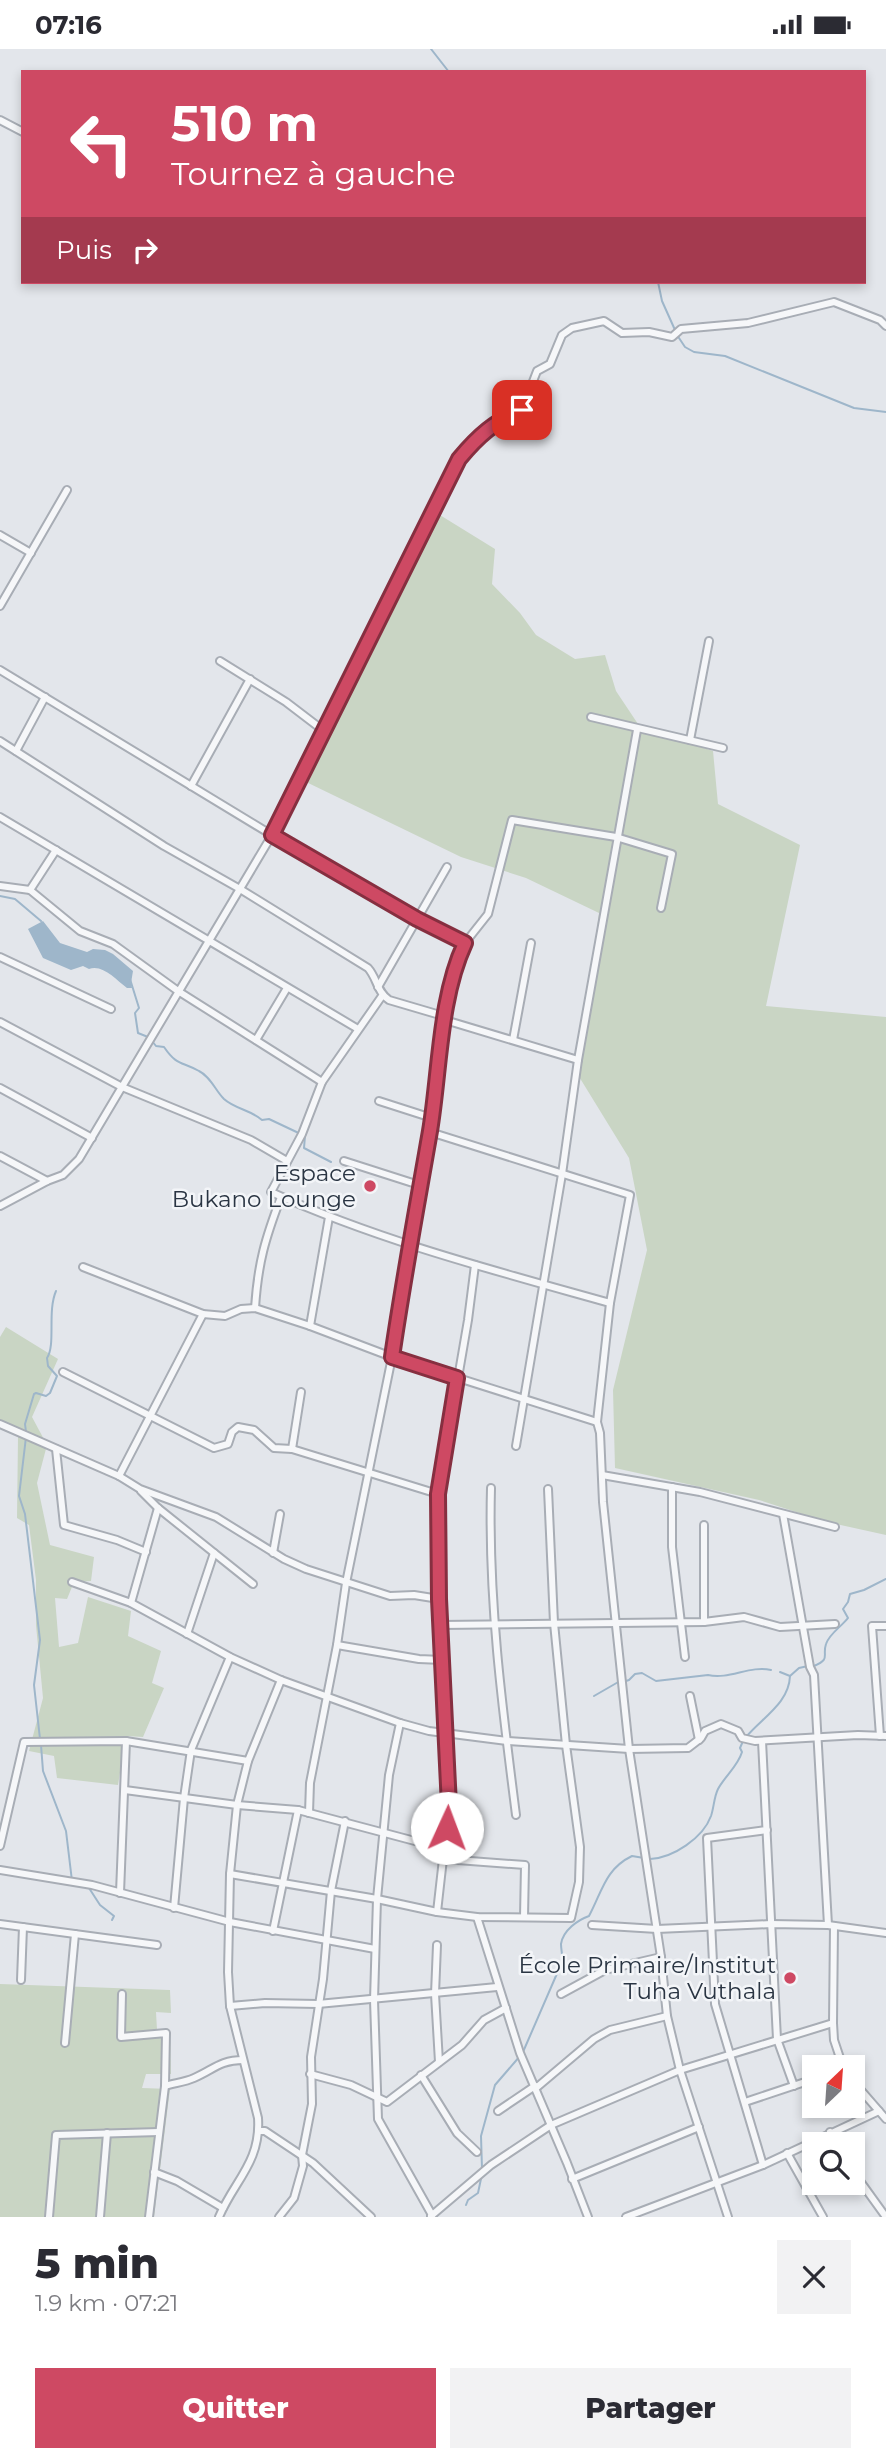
<!DOCTYPE html>
<html lang="fr">
<head>
<meta charset="utf-8">
<style>
	:root { --surface:#fff; --page:#f2f2f3; --text:#2b2b33; --muted:#7c7c81; --accent:#ce4963 }
	body { margin:0; font-family:Montserrat,sans-serif; background:var(--page); color:var(--text); height:100vh; display:flex; flex-direction:column; font-size:26px; white-space:nowrap }
	* { box-sizing:border-box; margin:0 }
	p { font-size:23px; color:var(--muted) }
	.icon { flex:none; width:38px; height:38px; fill:none; stroke:currentColor; stroke-width:2; stroke-linecap:round; stroke-linejoin:round }
	.map { position:relative; height:2168px; overflow:hidden }
	.sheet { display:flex; flex-direction:column; background:var(--surface); flex:1 }
	.sheet>* { flex:none }
	.top-card { position:absolute; left:21px; top:21px; width:845px; height:214px; border-radius:0px; box-shadow:0 4px 10px #0003; background:#ce4963; color:#fff; overflow:hidden }
	.needle { width:46px; rotate:25deg }
	.buttons { position:absolute; left:802px; top:2006px; display:grid; gap:14px }
	.buttons a { display:grid; place-items:center; width:63px; height:63px; border-radius:0px; background:var(--surface); box-shadow:0 4px 10px #0003; font-size:35px }
	.pin { position:absolute; display:grid; place-items:center; width:60px; height:60px; color:#fff; margin:-30px; border-radius:14px; box-shadow:0 4px 10px #0006 }
	.me { position:absolute; width:77px; margin:-38px; rotate:2deg; stroke-linejoin:round; filter:drop-shadow(0 0 5px #0008) }
	.turn { display:flex; align-items:center; gap:24px; height:147px; padding:0 35px; font-size:32px }
	.turn .icon { width:91px; height:91px; stroke-width:2.5 }
	.turn b { display:block; font-size:49px; line-height:60px }
	.then { display:flex; align-items:center; height:66px; padding:0 35px; background:#0003; gap:14px; font-size:26px }
	.round { display:grid; place-items:center; flex:none; width:74px; height:74px; border-radius:0px; background:var(--page) }
	.overview { display:flex; align-items:center; justify-content:space-between; height:119px; padding:0 35px }
	h1 { font-size:42px; font-weight:800; line-height:52px }
	.button { display:flex; gap:14px; margin-top:auto; padding:14px 35px }
	.button a { flex:1; height:80px; border-radius:0px; background:var(--accent); color:#fff; font-size:28px; font-weight:800; line-height:80px; text-align:center }
	.button a+a { background:var(--page); color:var(--text) }
	.status { display:flex; justify-content:space-between; align-items:center; height:49px; padding:0 35px; background:var(--surface); direction:ltr }
	.status svg { height:19px; fill:currentColor }
	.map>svg:first-child { display:block }
</style>
</head>
<body>
<div class="status"><b>07:16</b><svg viewBox="0 0 49 12"><path d="M0 12V9h3v3zM5 12V6h3v6zM10 12V3h3v9zM15 12V0h3v12zM26 1h20v11H26zM47 4h2v5h-2z"/></svg></div>
<div class="map">
<svg width="886" height="2168" viewBox="0 0 886 2168">
	<rect width="100%" height="100%" fill="#e3e6eb"/>
	<g fill="#c9d5c4">
		<path d="M435,463L495,500L492,535L520,564L536,586L575,610L605,606L616,642L640,678L713,702L718,755L800,796L766,957L886,968V1486L827,1473L759,1451L615,1419L613,1341L647,1201L629,1109L578,1026L599,864L526,829L461,808L302,731Z"/>
		<path d="M6,1278L58,1310L32,1368L47,1396L37,1434L50,1496L94,1508L91,1532L74,1533L67,1550L55,1549L59,1598L78,1594L88,1548L131,1562L128,1587L161,1602L152,1634L164,1639L143,1688L126,1687L118,1736L57,1729L54,1707L29,1702L43,1649L36,1576V1531L29,1476L17,1469L18,1388L0,1373V1288Z"/>
		<path d="M0,1935L170,1941L171,1964L156,1963L157,1981L170,1984L171,2025H146L142,2039L170,2040L154,2168H0Z"/>
	</g>
	<path fill="#9eb6ca" d="M43,872L60,894L87,903L93,900L105,901L113,905L133,922L131,934L132,939H127C116,931 103,915 89,920L83,917L71,921L43,909L28,880Z"/>
	<g fill="none" stroke-linecap="round" stroke-linejoin="round">
		<g stroke="#9eb6ca" stroke-width="2">
			<path d="M431,0L449,23"/>
			<path d="M658,233L662,252L675,281"/>
			<path d="M677,286L685,298L694,303L725,307L854,359L886,363"/>
			<path d="M0,847L15,850L41,872"/>
			<path d="M130,930L139,959L135,964L138,984L148,988"/>
			<path d="M152,992L156,997L164,998C177,1017 181,1012 199,1022C211,1028 215,1041 224,1050C235,1060 251,1061 262,1071L269,1070L305,1087L304,1099L331,1113"/>
			<path d="M26,1383L25,1375L34,1345L36,1344L46,1347L50,1344L57,1327L48,1317L47,1309C56,1295 47,1263 56,1242"/>
			<path d="M26,1388L19,1447L25,1465L40,1591L34,1636L40,1690"/>
			<path d="M814,1617C831,1610 822,1607 826,1595C829,1585 842,1577 848,1569L843,1560L848,1553L850,1545L864,1541L886,1530"/>
			<path d="M780,1623L790,1627"/>
			<path d="M626,1632L629,1631L635,1625L642,1624L656,1632L708,1626C729,1631 750,1616 771,1621"/>
			<path d="M594,1647L620,1632"/>
			<path d="M746,1688C763,1668 789,1654 790,1627L799,1619L808,1617"/>
			<path d="M41,1696L43,1722L66,1782L72,1832"/>
			<path d="M650,1810C673,1809 703,1789 711,1767C714,1758 714,1748 718,1740C725,1727 738,1717 742,1703L740,1699L743,1692"/>
			<path d="M89,1839L100,1856L114,1867L112,1871"/>
			<path d="M523,2003L562,1913C563,1907 561,1901 561,1895C563,1881 578,1871 589,1867C602,1843 605,1820 632,1807L644,1809"/>
			<path d="M482,2120L481,2087L495,2036L520,2007"/>
			<path d="M466,2156L468,2151L478,2144L482,2125"/>
		</g>
		<g stroke="#a8adb5" stroke-width="10">
			<g id="street">
				<path d="M0,71L23,83"/>
				<path d="M0,486L31,504"/>
				<path d="M0,557L67,441"/>
				<path d="M220,612L286,653L324,682"/>
				<path d="M0,621L272,786L417,870L465,894"/>
				<path d="M591,668L723,699"/>
				<path d="M690,691L709,592"/>
				<path d="M0,692L164,797L240,840L368,919C377,929 377,943 389,951L440,966L445,971L430,1083L419,1136L392,1308L346,1534L337,1596L310,1734L309,1764"/>
				<path d="M16,702L45,648"/>
				<path d="M191,737L250,630"/>
				<path d="M0,768L358,980"/>
				<path d="M0,837L30,841L80,882L113,895L178,942L322,1033"/>
				<path d="M30,841L56,801"/>
				<path d="M0,908L111,960"/>
				<path d="M378,938L447,818"/>
				<path d="M382,947L322,1033L302,1085L271,1143C380,1192 496,1222 610,1254"/>
				<path d="M0,973L122,1038L251,1091L287,1112"/>
				<path d="M256,991L287,939"/>
				<path d="M513,991L531,894"/>
				<path d="M578,1011L445,971L456,913L465,894L488,865L512,771L616,788L672,805L661,859"/>
				<path d="M0,1039L92,1089"/>
				<path d="M379,1052L432,1069"/>
				<path d="M430,1083L630,1146L610,1254L597,1373L600,1384L603,1453L629,1700L661,1908L667,1967L680,2021L728,2168"/>
				<path d="M0,1107L47,1132"/>
				<path d="M344,1112L419,1136"/>
				<path d="M0,1157L47,1132L63,1126L79,1110L272,786L459,410C478,387 495,372 522,361L537,322L550,315L562,286L572,279L604,272L622,284L649,283L672,288L681,280L748,274L834,253L880,271L886,277"/>
				<path d="M83,1218L203,1265L225,1267L241,1260L255,1259L310,1277L392,1308L597,1373"/>
				<path d="M255,1259C258,1214 265,1190 281,1148"/>
				<path d="M310,1277L329,1168"/>
				<path d="M63,1323L214,1399L228,1395L232,1383L238,1378L254,1381L274,1399L292,1400L438,1445"/>
				<path d="M0,1375L119,1427L140,1440L216,1468L284,1510L306,1520L390,1547L414,1546L439,1550"/>
				<path d="M516,1397L562,1125L578,1011L637,681"/>
				<path d="M56,1400L64,1476L117,1491L146,1503"/>
				<path d="M292,1400L301,1343"/>
				<path d="M602,1426L700,1443L835,1478"/>
				<path d="M119,1427L203,1265"/>
				<path d="M672,1438V1498L685,1608"/>
				<path d="M491,1439C488,1549 502,1657 516,1766"/>
				<path d="M141,1442L158,1459L253,1535"/>
				<path d="M783,1465L810,1618L814,1626L828,1876"/>
				<path d="M273,1504L280,1465"/>
				<path d="M72,1533L131,1554L230,1608L281,1631L400,1674L429,1682L507,1692L629,1700L688,1699L701,1689L705,1682L721,1675L738,1682L742,1689L755,1692L858,1686L886,1687"/>
				<path d="M131,1554L158,1459"/>
				<path d="M704,1573V1476"/>
				<path d="M440,1576L704,1573L744,1568L780,1578L835,1575"/>
				<path d="M187,1585L214,1504"/>
				<path d="M337,1596L419,1610L442,1611"/>
				<path d="M690,1647L699,1691"/>
				<path d="M400,1674L389,1726L377,1850L374,1951L378,2070L432,2166"/>
				<path d="M880,1687L872,1577H886"/>
				<path d="M762,1692L777,1990L794,2037"/>
				<path d="M125,1741L237,1756L298,1761L445,1800"/>
				<path d="M0,1797L24,1693L126,1692L248,1712"/>
				<path d="M444,1810L525,1816L524,1868"/>
				<path d="M0,1821L92,1836L230,1873L375,1900"/>
				<path d="M230,1825L377,1850L437,1863L477,1868L571,1869L579,1833L580,1798L566,1696L554,1574L548,1440"/>
				<path d="M120,1844L126,1692"/>
				<path d="M174,1859L184,1749L191,1701L230,1608"/>
				<path d="M437,1863L449,1757L439,1550L438,1445L468,1271L475,1216"/>
				<path d="M477,1868L520,2004L567,2114L588,2168"/>
				<path d="M0,1875L157,1896"/>
				<path d="M592,1876L657,1880L771,1875L828,1876L886,1884"/>
				<path d="M834,1877L833,1974L834,1991L843,2018"/>
				<path d="M273,1882L298,1761"/>
				<path d="M437,1896L435,1945L439,2013"/>
				<path d="M21,1931L23,1878"/>
				<path d="M122,1945L121,1988L166,1984L165,2037L149,2168"/>
				<path d="M561,1945L605,1921L661,1908"/>
				<path d="M230,1957L265,1954L318,1955L497,1938"/>
				<path d="M65,1994L75,1885"/>
				<path d="M310,2025L351,2036L387,2053L462,1996L484,1971L506,1959"/>
				<path d="M421,2026L457,2084L477,2103"/>
				<path d="M852,2031L886,2070"/>
				<path d="M165,2037C175,2034 185,2033 194,2029C213,2021 220,2011 243,2011"/>
				<path d="M536,2039L594,1990L610,1981L667,1967"/>
				<path d="M745,2053L814,2030"/>
				<path d="M498,2062L535,2037"/>
				<path d="M259,2082H265L313,2114L371,2168"/>
				<path d="M830,2083L836,2095"/>
				<path d="M787,2104L823,2168"/>
				<path d="M763,2116L715,1955L707,1789L767,1781"/>
				<path d="M852,2121L886,2168"/>
				<path d="M154,2123L177,2132L223,2159"/>
				<path d="M572,2130L699,2078"/>
				<path d="M431,2167L491,2116L551,2076L680,2021L833,1974"/>
				<path d="M49,2168L56,2086L159,2083"/>
				<path d="M100,2168L107,2084"/>
				<path d="M219,2168C234,2132 261,2113 258,2069L230,1957L228,1923L230,1825L237,1756L248,1712L281,1631"/>
				<path d="M279,2168L294,2149L303,2117L302,2106L312,2055L311,2008L323,1930L331,1842L345,1772"/>
				<path d="M626,2168L763,2116L879,2062"/>
			</g>
		</g>
		<use href="#street" stroke="#f6f7f9" stroke-width="6"/>
	</g>
	<g fill="none" stroke-linecap="round" stroke-linejoin="round">
		<g stroke="#862f40" stroke-width="18">
			<path id="route" d="M447,1779L449,1757L439,1550L438,1445L457,1329L392,1308C403,1232 417,1157 430,1082C440,1022 439,950 465,894L417,870L272,786L459,410C478,387 495,372 522,361"/>
		</g>
		<use href="#route" stroke="#ce4963" stroke-width="12"/>
	</g>
	<g fill="#ce4963" stroke="#f3f5f8" stroke-width="2.5">
		<circle cx="370" cy="1137" r="7"/>
		<circle cx="790" cy="1929" r="7"/>
	</g>
	<g text-anchor="middle" dominant-baseline="central" stroke-width="5" stroke-linejoin="round" paint-order="stroke">
		<g font-size="23" fill="#2a3543" stroke="#f3f5f8" text-anchor="end">
			<text x="356" y="1124">Espace<tspan x="356" dy="26">Bukano Lounge</tspan></text>
			<text x="776" y="1916">École Primaire/Institut<tspan x="776" dy="26">Tuha Vuthala</tspan></text>
		</g>
	</g>
</svg>
<div class="buttons">
<a><svg class="needle" viewBox="-14 -14 28 28"><path d="M0-13l5 13h-10z" fill="#e53935"/><path d="M0 13l5-13h-10z" fill="#7c7c81"/></svg></a>
<a><svg class="icon" aria-label="search" viewBox="0 0 24 24"><circle cx="10" cy="10" r="6"/><path d="M15 15l6 6"/></svg></a>
</div>
<div class="pin" style="left:522px;top:361px;background:#d93025"><svg class="icon" aria-label="arrive" viewBox="0 0 24 24"><path d="M6 21V4h12l-3 4 3 4H6"/></svg></div>
<svg class="me" style="left:447px;top:1779px" viewBox="-20 -20 40 40"><circle r="19" fill="#fff"/><path d="M0-13L10 11 0 6-10 11z" fill="#ce4963"/></svg>
<div class="top-card">
<div class="turn"><svg class="icon" aria-label="left" viewBox="0 0 24 24"><path d="M17 20v-9H6M10 6l-5 5 5 5"/></svg><div><b>510 m</b>Tournez à gauche</div></div>
<div class="then">Puis<svg class="icon" aria-label="right" viewBox="0 0 24 24"><path d="M7 20v-9h11M14 6l5 5-5 5"/></svg></div>
</div>
</div>
<section class="sheet">
<div class="overview"><div><h1>5 min</h1><p>1.9 km · 07:21</p></div><a class="round"><svg class="icon" aria-label="close" viewBox="0 0 24 24"><path d="M6 6l12 12M18 6L6 18"/></svg></a></div>
<div class="button"><a>Quitter</a><a>Partager</a></div>
</section>
</body>
</html>
